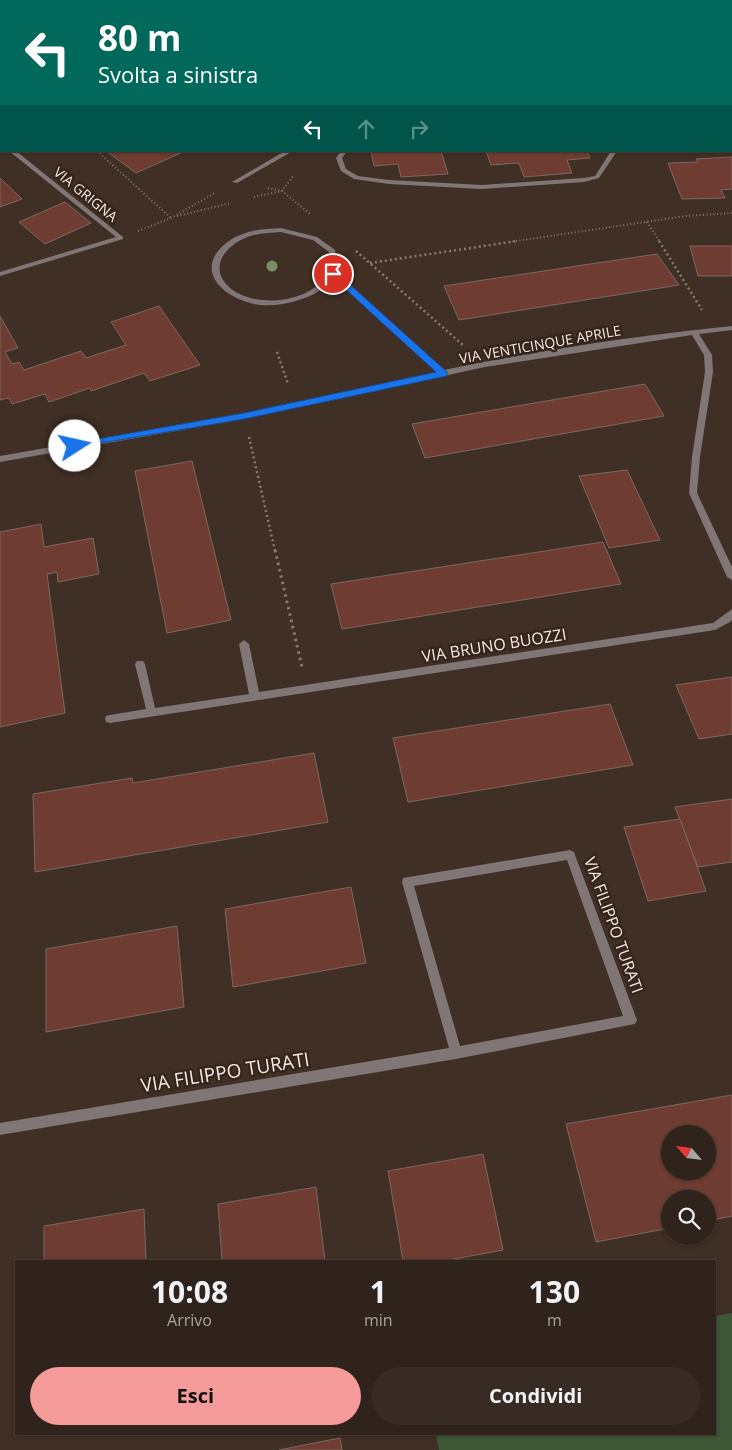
<!DOCTYPE html>
<html lang="it">
<head>
<meta charset="utf-8">
<style>
	:root { --surface:#2f231b; --page:#372b24; --text:#f1f3f6; --muted:#a7a4a3; --line:#4a403a; --accent:#f59b99 }
	body { margin:0; font-family:"Open Sans",sans-serif; background:var(--page); color:var(--text); height:100vh; display:flex; flex-direction:column; font-size:19px; white-space:nowrap }
	* { box-sizing:border-box; margin:0 }
	p { font-size:16px; color:var(--muted) }
	.icon { flex:none; width:28px; height:28px; fill:none; stroke:currentColor; stroke-width:2; stroke-linecap:round; stroke-linejoin:round }
	.map { position:relative; flex:1; overflow:hidden }
	.sheet { position:absolute; left:15px; top:1260px; width:701px; height:175px; display:flex; flex-direction:column; background:var(--surface); border-radius:0px; box-shadow:0 1px 4px #0004,0 0 0 1px var(--line) }
	.sheet>* { flex:none }
	.banner { position:absolute; left:0px; top:0px; width:732px; height:152px; box-shadow:0 1px 4px #0004,0 0 0 1px var(--line); background:#00695c; color:#fff; overflow:hidden }
	.needle { width:32px; rotate:298deg }
	.tools { position:absolute; left:661px; top:1125px; display:grid; gap:10px }
	.tools a { display:grid; place-items:center; width:55px; height:55px; border-radius:50%; background:var(--surface); box-shadow:0 1px 4px #0004,0 0 0 1px var(--line); font-size:25px }
	.pin { position:absolute; display:grid; place-items:center; width:42px; height:42px; color:#fff; margin:-21px; border:2px solid #fff; border-radius:50%; box-shadow:0 1px 5px #0007 }
	.me { position:absolute; width:55px; margin:-28px; rotate:80deg; stroke-linejoin:round; filter:drop-shadow(0 0 4px #0008) }
	.turn { display:flex; align-items:center; gap:18px; height:105px; padding:0 15px; font-size:22px }
	.turn .icon { width:65px; height:65px; stroke-width:2.5 }
	.turn b { display:block; font-size:35px; line-height:42px }
	.lanes { display:flex; align-items:center; height:48px; padding:0 15px; background:#0003; justify-content:center; gap:25px; direction:ltr }
	.lanes .off { opacity:.35 }
	.eta { display:flex; justify-content:space-evenly; align-items:center; height:85px; text-align:center }
	.eta b { font-size:30px; font-weight:700; line-height:35px }
	.button { display:flex; gap:10px; margin-top:auto; padding:10px 15px }
	.button a { flex:1; height:58px; border-radius:30px; background:var(--accent); color:#111; font-size:20px; font-weight:700; line-height:58px; text-align:center }
	.button a+a { background:var(--page); color:var(--text) }
	.map>svg:first-child { display:block }
</style>
</head>
<body>
<div class="map">
<svg width="732" height="1450" viewBox="0 0 732 1450">
	<rect width="100%" height="100%" fill="#3f2f24"/>
	<path fill="#3e5735" d="M732,1313V1450H439L436,1434H715V1316Z"/>
	<g fill="#6e3c31" stroke="#7d6762" fill-rule="evenodd">
		<path d="M0,0H43L1,1V34Z"/>
		<path d="M134,0H233L130,1Z"/>
		<path d="M106,151H185L136,173Z"/>
		<path d="M371,151H441L448,174L401,177L398,164L374,166Z"/>
		<path d="M486,151H587L590,158L567,160L572,173L524,177L519,163L491,165Z"/>
		<path d="M732,157V189L721,190L725,198L682,199L668,163L698,162L696,159Z"/>
		<path d="M0,178L22,199L0,207Z"/>
		<path d="M65,202L91,223L45,244L19,222Z"/>
		<path d="M690,246H732V276H698Z"/>
		<path d="M657,254L679,285L459,320L444,286Z"/>
		<path d="M159,306L200,365L150,381L144,373L91,391L90,388L49,402L45,394L12,404L9,398L0,400V316L18,348L5,352L12,364L19,362L24,370L81,351L86,358L126,345L111,322Z"/>
		<path d="M645,384L664,416L425,458L412,424Z"/>
		<path d="M192,461L231,620L167,633L135,471Z"/>
		<path d="M627,470L660,540L609,548L579,476Z"/>
		<path d="M41,524L44,547L93,538L99,574L58,582L57,572L47,574L65,713L0,727V532Z"/>
		<path d="M603,542L621,584L342,629L331,584Z"/>
		<path d="M732,677V734L699,739L676,685Z"/>
		<path d="M610,704L633,765L408,802L393,738Z"/>
		<path d="M314,753L328,822L35,872L33,794L132,778L133,783Z"/>
		<path d="M732,799V862L698,867L675,807Z"/>
		<path d="M680,819L706,891L648,901L624,827Z"/>
		<path d="M351,887L366,963L233,987L225,909Z"/>
		<path d="M177,926L184,1007L46,1032V949Z"/>
		<path d="M732,1095V1216L708,1221V1199H670V1228L596,1242L566,1124ZM670,1134H708V1171H670Z"/>
		<path d="M483,1154L503,1250L444,1261H403L388,1171Z"/>
		<path d="M316,1187L325,1261H222L218,1204Z"/>
		<path d="M144,1209L146,1261H44V1226Z"/>
		<path d="M340,1438L342,1450H279Z"/>
	</g>
	<g fill="none" stroke-linecap="round" stroke-linejoin="round">
		<g stroke="#887a70" stroke-width="2" stroke-dasharray="1 2.5" stroke-linecap="butt">
			<path d="M58,0L60,1"/>
			<path d="M97,151L171,218"/>
			<path d="M268,188L282,191L310,214"/>
			<path d="M254,197L282,191L294,175"/>
			<path d="M177,216L231,203"/>
			<path d="M647,222L660,242"/>
			<path d="M138,231L171,218L215,193"/>
			<path d="M509,242L686,216L732,213"/>
		</g>
		<g stroke="#887a70" stroke-width="2.5" stroke-dasharray="2 3" stroke-linecap="butt">
			<path d="M659,241L702,310"/>
			<path d="M356,251L464,346"/>
			<path d="M370,263L517,241"/>
			<path d="M277,352L288,384"/>
			<path d="M249,437L275,551"/>
		</g>
		<path stroke="#887a70" stroke-width="3" stroke-dasharray="2.5 4" stroke-linecap="butt" d="M275,550L302,667"/>
		<path fill="#817676" fill-rule="evenodd" d="M341,151H347L342,158L346,169L358,176L389,180L482,185L584,178L595,176L611,151H617L599,178L584,182L482,189L389,184L354,179L341,171L336,158Z"/>
		<g fill="#817676" fill-rule="evenodd">
			<rect x="731" y="28" width="1" height="4"/>
			<rect x="0" y="139" width="1" height="5"/>
			<path d="M9,151H16L123,237V239L0,276V272L116,237Z"/>
			<path d="M285,151H293L237,183L232,182Z"/>
			<path d="M281,228L317,237L335,250L338,267L336,272L444,370C539,350 636,336 732,326V330L699,334L712,355L713,372L700,457L697,493L732,567V580L727,577L689,493L692,457L705,372L704,355L692,335L485,367L244,419L0,462V456L244,413L436,372L333,277C326,289 312,296 299,300C287,304 274,306 261,305C236,303 196,280 218,251C225,243 233,237 243,234C255,229 268,229 281,228ZM281,232L313,240L329,252L331,267C329,271 327,277 323,280C302,305 247,308 226,284C208,263 231,242 250,236C260,233 271,233 281,232Z"/>
			<path d="M732,609V620L730,622L715,630L110,723L106,722L105,719L106,716L110,715L146,709L135,664L137,661H143L145,664L155,708L249,694L239,644L244,640L249,644L259,692L713,623Z"/>
			<path d="M570,850L574,852L575,855L637,1020L635,1024L456,1059L0,1135V1123L449,1048L402,882L403,878ZM567,860L623,1016L460,1046L414,886Z"/>
		</g>
	</g>
	<circle fill="#798e64" cx="272" cy="266" r="5.5"/>
	<path fill="#1a73e8" stroke="#114b97" d="M330,272H336L447,372V376L244,419L72,448V444L75,443L244,413L436,372L330,275Z"/>
	<g text-anchor="middle" dominant-baseline="central" stroke-width="5" stroke-linejoin="round" paint-order="stroke">
		<g font-size="14" fill="#f4e9e2" stroke="#35251b">
			<text transform="translate(86 194) rotate(39)">VIA GRIGNA</text>
			<text transform="translate(540 344) rotate(-10)">VIA VENTICINQUE APRILE</text>
		</g>
		<g font-size="16" fill="#f4e9e2" stroke="#35251b">
			<text transform="translate(494 645) rotate(-9)">VIA BRUNO BUOZZI</text>
			<text transform="translate(614 925) rotate(70)">VIA FILIPPO TURATI</text>
		</g>
		<g font-size="19" fill="#f4e9e2" stroke="#35251b">
			<text transform="translate(225 1072) rotate(-9)">VIA FILIPPO TURATI</text>
		</g>
	</g>
</svg>
<div class="tools">
<a><svg class="needle" viewBox="-14 -14 28 28"><path d="M0-13l5 13h-10z" fill="#e53935"/><path d="M0 13l5-13h-10z" fill="#a7a4a3"/></svg></a>
<a><svg class="icon" aria-label="search" viewBox="0 0 24 24"><circle cx="10" cy="10" r="6"/><path d="M15 15l6 6"/></svg></a>
</div>
<div class="pin" style="left:333px;top:274px;background:#d93025"><svg class="icon" aria-label="arrive" viewBox="0 0 24 24"><path d="M6 21V4h12l-3 4 3 4H6"/></svg></div>
<svg class="me" style="left:75px;top:446px" viewBox="-20 -20 40 40"><circle r="19" fill="#fff"/><path d="M0-13L10 11 0 6-10 11z" fill="#1a73e8"/></svg>
<div class="banner">
<div class="turn"><svg class="icon" aria-label="left" viewBox="0 0 24 24"><path d="M17 20v-9H6M10 6l-5 5 5 5"/></svg><div><b>80 m</b>Svolta a sinistra</div></div>
<div class="lanes"><svg class="icon" aria-label="left" viewBox="0 0 24 24"><path d="M17 20v-9H6M10 6l-5 5 5 5"/></svg><svg class="icon off" aria-label="ahead" viewBox="0 0 24 24"><path d="M12 20V5M6 11l6-6 6 6"/></svg><svg class="icon off" aria-label="right" viewBox="0 0 24 24"><path d="M7 20v-9h11M14 6l5 5-5 5"/></svg></div>
</div>
<section class="sheet">
<div class="eta">
<div><b>10:08</b><p>Arrivo</p></div>
<div><b>1</b><p>min</p></div>
<div><b>130</b><p>m</p></div>
</div>
<div class="button"><a>Esci</a><a>Condividi</a></div>
</section>
</div>
</body>
</html>
